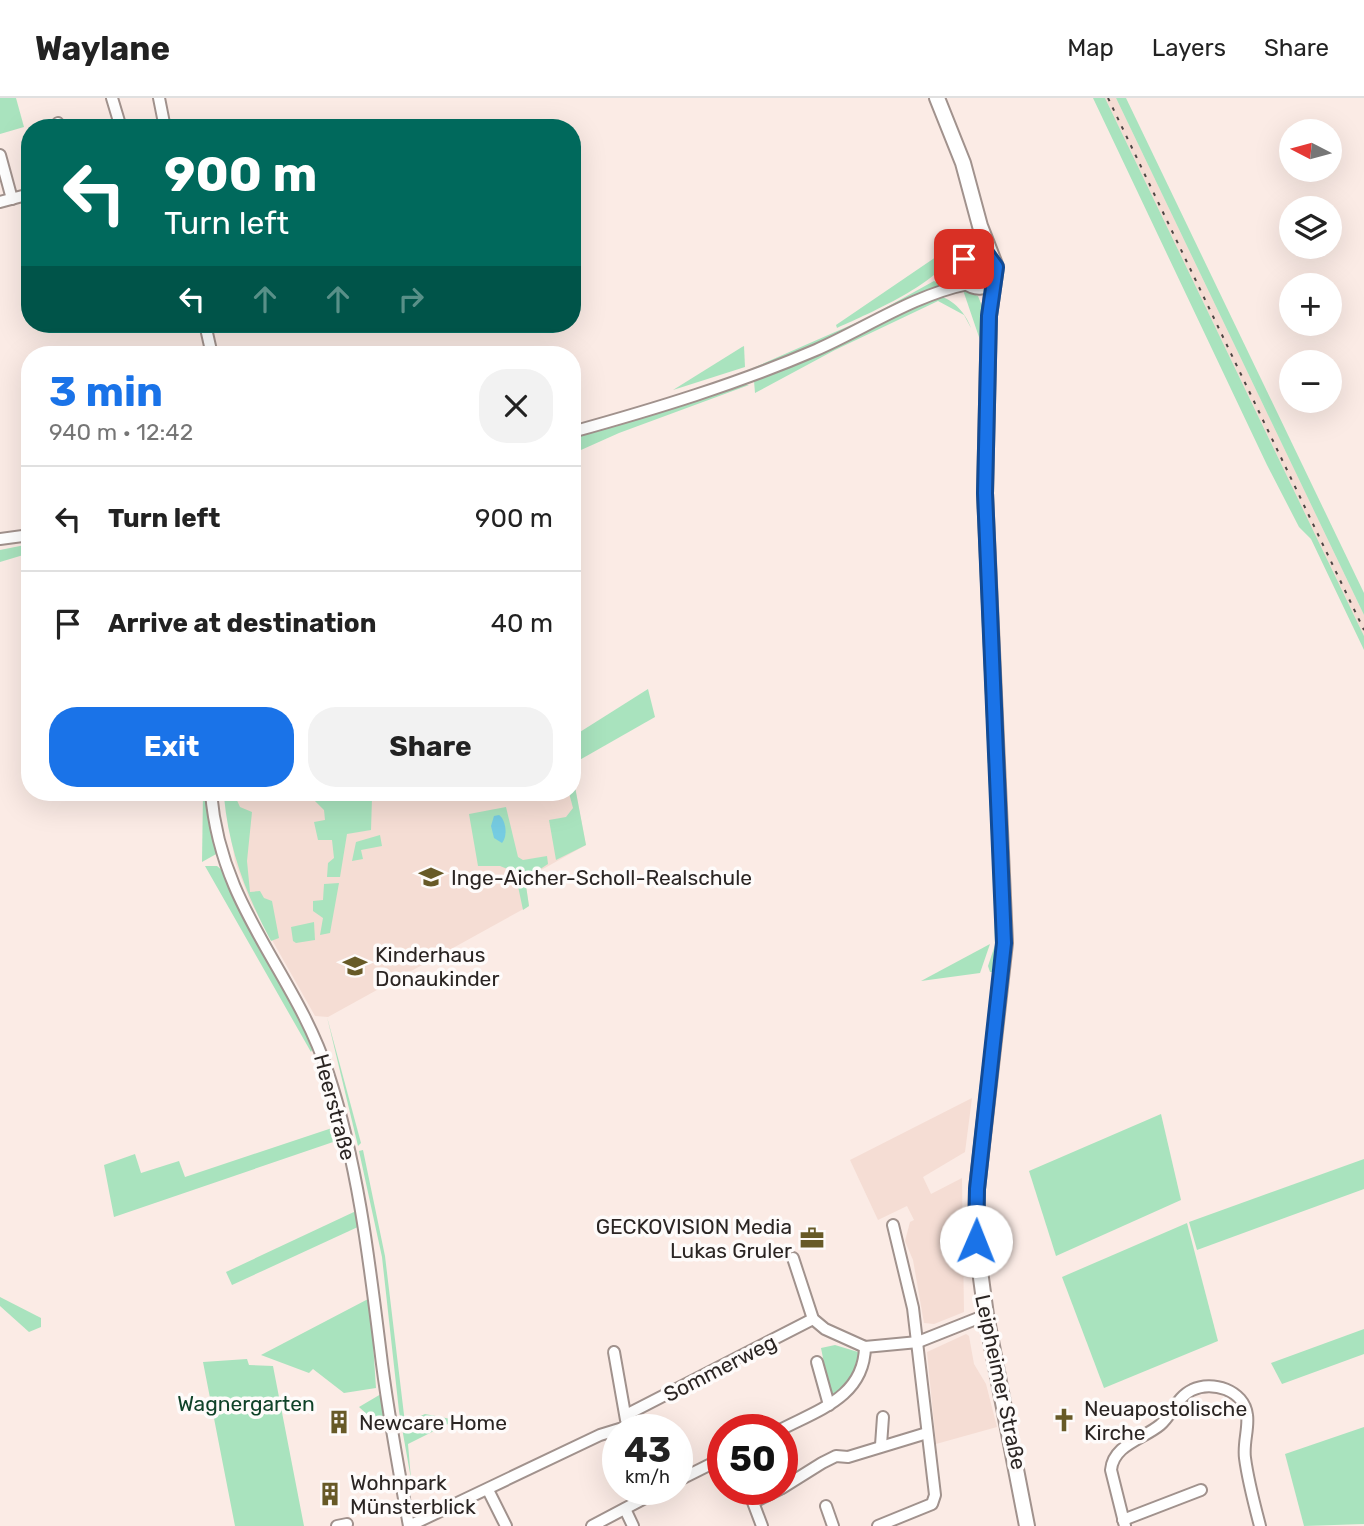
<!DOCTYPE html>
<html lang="en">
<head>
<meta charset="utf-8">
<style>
	:root { --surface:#fff; --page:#f2f2f2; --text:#222; --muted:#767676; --line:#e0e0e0; --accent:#1a73e8 }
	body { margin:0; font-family:Rubik,sans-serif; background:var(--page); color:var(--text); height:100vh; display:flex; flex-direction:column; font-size:26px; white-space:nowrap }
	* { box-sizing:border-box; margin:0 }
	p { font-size:23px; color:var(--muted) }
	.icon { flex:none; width:38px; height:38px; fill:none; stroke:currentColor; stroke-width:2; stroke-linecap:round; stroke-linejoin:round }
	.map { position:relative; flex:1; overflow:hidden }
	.side { position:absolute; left:21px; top:248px; width:560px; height:455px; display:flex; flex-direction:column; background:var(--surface); border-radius:28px; box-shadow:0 7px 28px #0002 }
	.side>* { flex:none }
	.guide { position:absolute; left:21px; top:21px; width:560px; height:214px; border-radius:28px; box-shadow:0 7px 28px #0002; background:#00695c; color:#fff; overflow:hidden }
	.needle { width:46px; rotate:276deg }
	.tools { position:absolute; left:1279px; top:21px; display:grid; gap:14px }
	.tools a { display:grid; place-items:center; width:63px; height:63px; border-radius:50%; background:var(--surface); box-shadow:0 7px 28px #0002; font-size:35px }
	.speed { position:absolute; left:602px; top:1316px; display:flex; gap:14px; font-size:35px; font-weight:700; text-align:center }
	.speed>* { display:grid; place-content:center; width:91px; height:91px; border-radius:50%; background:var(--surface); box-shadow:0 7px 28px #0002; line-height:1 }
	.speed small { font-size:18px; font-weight:400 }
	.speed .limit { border:10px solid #d22; background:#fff; color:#111 }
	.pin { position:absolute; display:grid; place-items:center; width:60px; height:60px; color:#fff; margin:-30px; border-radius:14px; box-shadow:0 4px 10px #0006 }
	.me { position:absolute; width:77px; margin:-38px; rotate:1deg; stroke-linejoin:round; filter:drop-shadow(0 0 5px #0008) }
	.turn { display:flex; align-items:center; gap:24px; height:147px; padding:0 28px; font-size:32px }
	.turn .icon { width:91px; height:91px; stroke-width:2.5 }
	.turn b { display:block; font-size:49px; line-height:60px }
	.lanes { display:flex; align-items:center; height:66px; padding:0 28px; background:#0003; justify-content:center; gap:35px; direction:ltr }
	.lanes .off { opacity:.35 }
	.round { display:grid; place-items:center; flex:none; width:74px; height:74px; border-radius:28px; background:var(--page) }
	.head { display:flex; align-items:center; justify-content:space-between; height:119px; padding:0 28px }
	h1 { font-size:42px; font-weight:700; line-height:52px; color:var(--accent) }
	.action { display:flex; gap:14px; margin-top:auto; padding:14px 28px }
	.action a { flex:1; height:80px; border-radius:28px; background:var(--accent); color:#fff; font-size:28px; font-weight:700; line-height:80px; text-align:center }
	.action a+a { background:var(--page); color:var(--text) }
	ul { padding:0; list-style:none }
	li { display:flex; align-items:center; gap:21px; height:105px; padding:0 28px; border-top:2px solid var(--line) }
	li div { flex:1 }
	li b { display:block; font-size:26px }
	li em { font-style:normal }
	header { display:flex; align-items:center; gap:42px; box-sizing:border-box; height:98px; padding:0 35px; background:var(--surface); border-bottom:2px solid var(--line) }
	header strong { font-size:33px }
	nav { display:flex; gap:38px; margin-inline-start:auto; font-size:24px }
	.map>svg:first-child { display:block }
</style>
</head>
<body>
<header>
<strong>Waylane</strong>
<nav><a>Map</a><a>Layers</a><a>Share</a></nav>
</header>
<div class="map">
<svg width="1364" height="1428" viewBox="0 0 1364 1428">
	<rect width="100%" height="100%" fill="#fbebe5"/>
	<g fill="#f5ddd4">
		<path d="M1105,0H1116L1364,517V538Z"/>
		<path d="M572,673L586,747L525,781L529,808L328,919L315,918L250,803L235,764L224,695H572Z"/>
		<path d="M972,1000L965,1054L923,1079L931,1096L962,1080L964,1214L934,1226L924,1225L913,1162L905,1143L910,1124L914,1122L907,1108L878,1122L850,1062Z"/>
		<path d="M966,1236L969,1238L974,1266L986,1286L997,1329L936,1346L927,1254Z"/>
	</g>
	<g fill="#a9e3be">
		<path d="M0,0H16L24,29L0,36Z"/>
		<path d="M1093,0H1105L1364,538V552L1311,441L1299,429L1267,367Z"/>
		<path d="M1116,0H1126L1364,495V517Z"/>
		<path d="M955,146C954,180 865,217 837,230L836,227Z"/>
		<path d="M978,157L992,167L986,182L970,181L967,165Z"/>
		<path d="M934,183L938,185V188C906,203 780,272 753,270L867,220Z"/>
		<path d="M963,192L978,198L984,213L999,810L998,870L994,874H990L988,868L995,847L994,809L977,408L980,242Z"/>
		<path d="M938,198C954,201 966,216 971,230L964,217L938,203L835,252L755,295L754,283L757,280L833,248Z"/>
		<path d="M744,248L745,269L673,292L742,249Z"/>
		<path d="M741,286L749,287L619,335L572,356V339Z"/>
		<path d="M30,446V455L0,464V452Z"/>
		<path d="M648,591L655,619L576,664L572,639Z"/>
		<path d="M572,673L586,747L556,762L549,722L566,719L573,710L569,695H572Z"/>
		<path d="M203,695H209L218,755L202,764Z"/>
		<path d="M305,695H377V698L372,700L371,732L347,736L340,779H327L328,765L334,760L332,742H318L314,724L325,722L324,712L314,702L312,695Z"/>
		<path d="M235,698L240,709L252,714L247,763L250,794L260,793L264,800L272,803L279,840L271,843C246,796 229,752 224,699Z"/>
		<path d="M506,709L518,759L523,762L547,758L548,766L525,781L529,808L523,812L515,774L500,768H478L469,716Z"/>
		<path d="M380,737L382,748L361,752L363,761L352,763L356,744Z"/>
		<path d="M205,768H217L223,773L253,838L314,948L311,954Z"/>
		<path d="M339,785L330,835L320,837L323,820L313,813V803L323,802L324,786Z"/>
		<path d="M314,824L315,842L296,845L293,843L291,829Z"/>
		<path d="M990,846L980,875L921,883Z"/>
		<path d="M327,919L361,1045L358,1048Z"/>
		<path d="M1161,1016L1181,1102L1056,1158L1029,1073Z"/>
		<path d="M335,1029L339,1042L114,1119L104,1067L135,1056L141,1075L179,1063L185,1079Z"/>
		<path d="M363,1052L385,1158L405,1325L425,1316L456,1322L408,1346L411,1381L399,1313L382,1159L359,1053Z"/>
		<path d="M1364,1061V1091L1197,1152L1189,1124Z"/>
		<path d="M356,1113L360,1128L232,1187L226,1174Z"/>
		<path d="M1187,1125L1218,1243L1104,1290L1062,1179Z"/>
		<path d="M0,1199L41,1220V1229L29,1234L0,1208Z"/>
		<path d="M370,1200L376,1290L344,1295L313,1271L309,1275L261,1257Z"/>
		<path d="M1364,1231V1256L1282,1286L1271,1265Z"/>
		<path d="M835,1247L858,1254C860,1276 845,1287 831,1300L821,1250Z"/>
		<path d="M247,1261L249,1267L273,1268L304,1428H235L203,1264Z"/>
		<path d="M381,1296L387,1329L383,1331L359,1309Z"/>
		<path d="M1364,1329V1426L1304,1428L1285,1356Z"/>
	</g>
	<path fill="#76cce2" d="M499,717C506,722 508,738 502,745L494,740L491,728L494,718Z"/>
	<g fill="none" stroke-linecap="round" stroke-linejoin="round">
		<g stroke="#a1928d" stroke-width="14">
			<g id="minor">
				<path d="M112,0L121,30"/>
				<path d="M159,0L165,30"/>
				<path d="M58,25L59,30"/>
				<path d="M0,57L12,101"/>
				<path d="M0,104L30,96"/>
				<path d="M205,226L212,257"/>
				<path d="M572,334C655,311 737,286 816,252C866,230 914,197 968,186"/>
				<path d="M0,441L30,437"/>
				<path d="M211,695C221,812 294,872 328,975C359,1069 370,1169 382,1266C389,1320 399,1374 409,1428L600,1337L626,1329"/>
				<path d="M793,1160L813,1221L825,1231L865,1249L918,1244L986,1217"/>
				<path d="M614,1254L626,1322"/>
				<path d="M817,1264L829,1307"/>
				<path d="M626,1317L813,1221"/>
				<path d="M780,1332C818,1312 864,1299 865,1249"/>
				<path d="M881,1347L883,1319"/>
				<path d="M677,1383L723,1360"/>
				<path d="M782,1390L822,1365L836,1358L848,1359L927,1335"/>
				<path d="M748,1391L762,1428"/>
				<path d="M488,1392L506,1428"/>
				<path d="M754,1404L780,1391"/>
				<path d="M826,1408L833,1428"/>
				<path d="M625,1411L633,1428"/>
				<path d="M1123,1422L1201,1392"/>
				<path d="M337,1428L347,1426"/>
				<path d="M592,1428L662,1391"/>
				<path d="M878,1428L932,1406L935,1397L913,1210L893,1127"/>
				<path d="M1125,1428L1111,1372C1113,1347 1143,1341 1160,1327C1172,1317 1177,1299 1192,1292C1212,1282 1244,1292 1247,1317C1249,1330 1243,1345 1245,1360C1248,1383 1254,1405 1260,1428"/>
			</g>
		</g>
		<g stroke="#a1928d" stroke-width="18">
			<g id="major">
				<path d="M937,0L963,65L980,128L996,169L989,218L985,395L1005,845L977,1091L976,1143L986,1217L1027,1428"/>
				<path d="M990,158C971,146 954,164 965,183C975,191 985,191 994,181"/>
			</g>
		</g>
		<use href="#minor" stroke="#fff" stroke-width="10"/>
		<use href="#major" stroke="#fff" stroke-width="14"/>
		<path stroke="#4d4543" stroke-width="2" stroke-dasharray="3.5 7" stroke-linecap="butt" d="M1108,0L1364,532"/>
	</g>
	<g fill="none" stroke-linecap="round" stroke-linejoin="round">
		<g stroke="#114b97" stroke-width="18">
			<path id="route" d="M964,161L971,154L986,155L996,169L989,218L985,395L1004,845L977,1091L976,1143"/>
		</g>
		<use href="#route" stroke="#1a73e8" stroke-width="12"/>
	</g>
	<defs>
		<g id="school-bare" transform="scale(1.89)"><path d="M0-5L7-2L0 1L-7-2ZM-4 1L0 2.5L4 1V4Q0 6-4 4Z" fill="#675a27" stroke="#fefbfa" stroke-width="2.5" paint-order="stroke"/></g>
		<g id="office-bare" transform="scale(1.89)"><path d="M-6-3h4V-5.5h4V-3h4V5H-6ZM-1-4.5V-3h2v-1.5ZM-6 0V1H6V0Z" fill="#675a27" stroke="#fefbfa" stroke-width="2.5" paint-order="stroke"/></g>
		<g id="church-bare" transform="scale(1.89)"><path d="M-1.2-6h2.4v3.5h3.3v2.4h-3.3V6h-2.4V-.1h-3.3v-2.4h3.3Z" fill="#675a27" stroke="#fefbfa" stroke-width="2.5" paint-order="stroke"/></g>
		<g id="building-bare" transform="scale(1.89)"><path d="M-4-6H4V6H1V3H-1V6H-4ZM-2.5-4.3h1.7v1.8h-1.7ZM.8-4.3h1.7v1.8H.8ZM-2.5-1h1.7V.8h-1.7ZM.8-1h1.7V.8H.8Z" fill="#675a27" stroke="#fefbfa" stroke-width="2.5" paint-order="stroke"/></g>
	</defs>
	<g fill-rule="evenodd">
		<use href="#school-bare" x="431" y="779"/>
		<use href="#school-bare" x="355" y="868"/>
		<use href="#office-bare" x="812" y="1140"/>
		<use href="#church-bare" x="1064" y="1322"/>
		<use href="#building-bare" x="339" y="1324"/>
		<use href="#building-bare" x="330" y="1396"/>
	</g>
	<g text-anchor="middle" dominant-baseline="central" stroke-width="7" stroke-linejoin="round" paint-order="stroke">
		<g font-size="21" fill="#2b2523" stroke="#fefbfa" text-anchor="start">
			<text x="451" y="779">Inge-Aicher-Scholl-Realschule</text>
			<text x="375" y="856">Kinderhaus<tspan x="375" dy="24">Donaukinder</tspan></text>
			<text x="792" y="1128" text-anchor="end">GECKOVISION Media<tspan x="792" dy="24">Lukas Gruler</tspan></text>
			<text x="1084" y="1310">Neuapostolische<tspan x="1084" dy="24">Kirche</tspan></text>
			<text x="359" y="1324">Newcare Home</text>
			<text x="350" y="1384">Wohnpark<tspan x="350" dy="24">Münsterblick</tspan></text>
		</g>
		<g font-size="21" fill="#2b2523" stroke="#fefbfa">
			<text transform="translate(335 1009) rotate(75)">Heerstraße</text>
			<text transform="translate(720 1270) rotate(-27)">Sommerweg</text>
			<text transform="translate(1001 1284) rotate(78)">Leipheimer Straße</text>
		</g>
		<g font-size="21" fill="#0f4228" stroke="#fefbfa">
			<text x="246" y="1305">Wagnergarten</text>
		</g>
	</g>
</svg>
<div class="tools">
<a><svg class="needle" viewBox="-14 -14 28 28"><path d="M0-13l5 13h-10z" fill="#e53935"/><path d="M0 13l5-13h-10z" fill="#767676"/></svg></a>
<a><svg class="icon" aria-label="layers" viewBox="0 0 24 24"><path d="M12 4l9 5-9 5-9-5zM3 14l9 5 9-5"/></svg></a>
<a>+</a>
<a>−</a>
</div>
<div class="speed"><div>43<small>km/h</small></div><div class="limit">50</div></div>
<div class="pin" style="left:964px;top:161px;background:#d93025"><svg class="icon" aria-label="arrive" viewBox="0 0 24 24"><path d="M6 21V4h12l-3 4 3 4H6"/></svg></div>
<svg class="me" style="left:976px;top:1143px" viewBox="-20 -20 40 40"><circle r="19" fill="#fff"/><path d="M0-13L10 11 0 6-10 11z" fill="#1a73e8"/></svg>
<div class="guide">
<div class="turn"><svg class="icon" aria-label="left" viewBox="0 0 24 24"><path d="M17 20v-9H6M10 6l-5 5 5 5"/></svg><div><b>900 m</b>Turn left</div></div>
<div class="lanes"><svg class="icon" aria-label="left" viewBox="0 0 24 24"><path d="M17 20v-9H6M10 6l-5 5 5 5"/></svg><svg class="icon off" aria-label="ahead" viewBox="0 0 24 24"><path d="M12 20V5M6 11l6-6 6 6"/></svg><svg class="icon off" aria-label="ahead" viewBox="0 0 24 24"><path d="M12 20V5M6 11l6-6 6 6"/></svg><svg class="icon off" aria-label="right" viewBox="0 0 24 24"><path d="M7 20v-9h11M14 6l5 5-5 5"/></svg></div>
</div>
<section class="side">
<div class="head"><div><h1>3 min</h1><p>940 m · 12:42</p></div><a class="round"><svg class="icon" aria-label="close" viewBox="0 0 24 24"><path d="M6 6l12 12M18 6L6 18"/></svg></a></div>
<ul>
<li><svg class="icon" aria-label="left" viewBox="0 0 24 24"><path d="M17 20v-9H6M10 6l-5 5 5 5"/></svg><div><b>Turn left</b></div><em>900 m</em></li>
<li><svg class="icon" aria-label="arrive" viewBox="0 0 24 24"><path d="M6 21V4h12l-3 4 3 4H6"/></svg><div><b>Arrive at destination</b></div><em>40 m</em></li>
</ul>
<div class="action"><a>Exit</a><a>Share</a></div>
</section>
</div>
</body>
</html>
